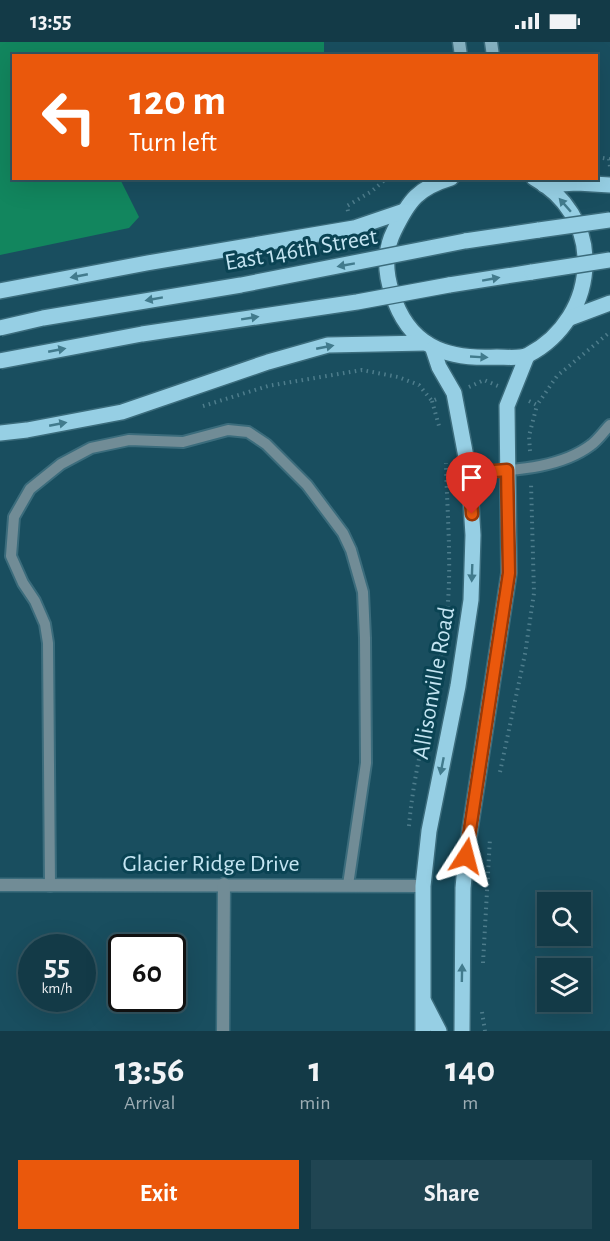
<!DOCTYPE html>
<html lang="en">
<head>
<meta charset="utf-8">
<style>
	:root { --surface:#133a47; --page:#204552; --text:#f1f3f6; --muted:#9dadb4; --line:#325460; --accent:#ea580c }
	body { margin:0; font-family:"Alegreya Sans",sans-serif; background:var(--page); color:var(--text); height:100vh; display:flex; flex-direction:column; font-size:22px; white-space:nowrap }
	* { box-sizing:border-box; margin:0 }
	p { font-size:20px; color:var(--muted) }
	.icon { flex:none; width:33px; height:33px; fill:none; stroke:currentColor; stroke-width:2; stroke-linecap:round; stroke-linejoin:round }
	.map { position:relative; height:989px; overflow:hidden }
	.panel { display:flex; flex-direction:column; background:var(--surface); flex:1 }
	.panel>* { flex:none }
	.hud { position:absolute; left:12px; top:12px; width:586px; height:126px; border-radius:0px; box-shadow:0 6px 24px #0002,0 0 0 2px var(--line); background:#ea580c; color:#fff; overflow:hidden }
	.buttons { position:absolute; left:537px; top:850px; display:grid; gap:12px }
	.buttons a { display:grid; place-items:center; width:54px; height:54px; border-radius:0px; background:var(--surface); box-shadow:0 6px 24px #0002,0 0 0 2px var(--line); font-size:30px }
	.speed { position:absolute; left:18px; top:892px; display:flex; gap:12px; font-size:30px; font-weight:700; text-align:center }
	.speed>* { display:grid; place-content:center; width:78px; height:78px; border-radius:50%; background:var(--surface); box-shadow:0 6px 24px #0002,0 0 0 2px var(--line); line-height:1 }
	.speed small { font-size:15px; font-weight:400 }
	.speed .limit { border:3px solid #111; border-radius:9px; background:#fff; color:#111 }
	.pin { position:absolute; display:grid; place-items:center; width:51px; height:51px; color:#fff; margin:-62px -26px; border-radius:50% 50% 50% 0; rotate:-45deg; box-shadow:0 0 6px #0007 }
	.pin .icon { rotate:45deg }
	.me { position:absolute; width:66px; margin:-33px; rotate:9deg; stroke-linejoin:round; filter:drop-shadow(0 0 4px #0008) }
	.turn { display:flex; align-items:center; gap:21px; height:126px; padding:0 18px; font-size:27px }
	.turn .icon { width:78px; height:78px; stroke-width:2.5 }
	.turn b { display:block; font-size:42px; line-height:51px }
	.eta { display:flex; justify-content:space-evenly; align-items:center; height:102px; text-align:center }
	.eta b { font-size:36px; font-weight:600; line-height:42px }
	.primary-button { display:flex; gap:12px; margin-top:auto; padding:12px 18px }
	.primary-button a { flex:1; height:69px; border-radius:0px; background:var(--accent); color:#fff; font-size:24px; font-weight:600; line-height:69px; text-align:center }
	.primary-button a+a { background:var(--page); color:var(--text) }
	.status { display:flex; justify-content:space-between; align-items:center; height:42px; padding:0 30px; background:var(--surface); direction:ltr }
	.status svg { height:16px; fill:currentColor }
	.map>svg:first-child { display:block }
</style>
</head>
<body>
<div class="status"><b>13:55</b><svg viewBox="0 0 49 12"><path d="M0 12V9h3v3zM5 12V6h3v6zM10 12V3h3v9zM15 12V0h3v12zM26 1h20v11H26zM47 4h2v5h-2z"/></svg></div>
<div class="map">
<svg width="610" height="989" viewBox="0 0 610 989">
	<rect width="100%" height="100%" fill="#194e5f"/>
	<path fill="#12865e" d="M0,0H324V13L14,14V136L120,137L139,175L129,186L0,213Z"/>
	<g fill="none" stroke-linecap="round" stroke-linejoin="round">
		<g stroke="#3b6c7c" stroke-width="14">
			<g id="service">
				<path d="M469,431C508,428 558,428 591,403C598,398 604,389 610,383"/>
				<path d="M50,844L48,601L45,582L35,559L23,541L11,514L14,475L30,447L61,422L91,406L129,398L183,400L228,388L248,390L266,402L307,443L343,491L351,508L363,550L365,596L366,721L348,843"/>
			</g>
		</g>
		<g stroke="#3b6c7c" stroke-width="15">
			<g id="minor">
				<path d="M0,843L423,844"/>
				<path d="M223,989L224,842"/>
			</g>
		</g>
		<g stroke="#3b6c7c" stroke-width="15">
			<g id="secondary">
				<path d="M459,0L461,14"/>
				<path d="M491,0L493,14"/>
			</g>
		</g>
		<g stroke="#3b6c7c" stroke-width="18">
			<g id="primary">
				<path d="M451,136C418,146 409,158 394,189C384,209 385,230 392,251C408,303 444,318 497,315C506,315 520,317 528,313C563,295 585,259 585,221C586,185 565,153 534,136"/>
				<path d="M544,143L577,141L610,143"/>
				<path d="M465,199L539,188"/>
				<path d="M449,243L532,230"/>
				<path d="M0,249L147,221L354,186L404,169"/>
				<path d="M570,276L610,261"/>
				<path d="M0,391L27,388L122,370L268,320L328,303L426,301"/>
				<path d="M424,960L439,989"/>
				<path d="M423,989V844L429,789L458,644L471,558L473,493L469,431L454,351L439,325L433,307"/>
				<path d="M462,989L463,846L466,814L509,531L507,364L527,314"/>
			</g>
		</g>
		<g stroke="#4e7d8c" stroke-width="4" stroke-dasharray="1.5 4.5" stroke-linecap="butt">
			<path d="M597,115L609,117L610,125"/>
			<path d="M348,169L347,164L372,149L387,136"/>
			<path d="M469,345L484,338L498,344"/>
			<path d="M432,359L439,384"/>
			<path d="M529,359L537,363L557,334L610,290"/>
			<path d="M203,364L268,344L362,328L398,335L419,343L432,359L437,357"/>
			<path d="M530,409L529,394L537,363"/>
			<path d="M500,730L525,612L534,551L531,441"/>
			<path d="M409,784C415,712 439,644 447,572C452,521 447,471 446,421"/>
			<path d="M483,921L490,796"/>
			<path d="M482,970L485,989"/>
		</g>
		<use href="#service" stroke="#718c96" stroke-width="10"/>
		<use href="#minor" stroke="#718c96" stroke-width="12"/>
		<use href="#secondary" stroke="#86b2c2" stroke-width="12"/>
		<use href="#primary" stroke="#96cfe4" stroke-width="15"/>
		<g stroke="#3b6c7c" stroke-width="18" stroke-linecap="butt">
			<g id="primary-bridge">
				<path d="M539,188L610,178"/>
				<path d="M532,230L610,218"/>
				<path d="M0,286L43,276L241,243L465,199"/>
				<path d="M0,319L142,292L357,260L449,243"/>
			</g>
		</g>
		<use href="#primary-bridge" stroke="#96cfe4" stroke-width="15"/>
	</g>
	<defs><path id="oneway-solid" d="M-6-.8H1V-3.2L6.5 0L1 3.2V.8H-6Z" transform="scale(1.5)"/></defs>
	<g fill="#427b8d">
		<use href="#oneway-solid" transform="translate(565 163) rotate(-131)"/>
		<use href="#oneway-solid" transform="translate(346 223) rotate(170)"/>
		<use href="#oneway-solid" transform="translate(79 234) rotate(169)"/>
		<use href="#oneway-solid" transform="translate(491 237) rotate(-10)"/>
		<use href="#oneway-solid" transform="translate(154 257) rotate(170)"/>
		<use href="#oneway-solid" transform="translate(250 276) rotate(-9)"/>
		<use href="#oneway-solid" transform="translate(325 305) rotate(-11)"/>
		<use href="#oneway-solid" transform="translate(57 308) rotate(-11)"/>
		<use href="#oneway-solid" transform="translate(479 315) rotate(3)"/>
		<use href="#oneway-solid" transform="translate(58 382) rotate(-11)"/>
		<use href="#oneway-solid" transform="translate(472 531) rotate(92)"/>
		<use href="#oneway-solid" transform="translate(442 724) rotate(101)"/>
		<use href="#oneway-solid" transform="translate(462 931) rotate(-89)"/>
	</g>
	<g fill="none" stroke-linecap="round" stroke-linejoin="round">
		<g stroke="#983908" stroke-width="15">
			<path id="route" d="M466,814L509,531L507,428L469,431L472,472"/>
		</g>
		<use href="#route" stroke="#ea580c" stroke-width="10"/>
	</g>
	<g text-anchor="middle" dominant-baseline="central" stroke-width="6" stroke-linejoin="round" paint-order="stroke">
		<g font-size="24" fill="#c4e5f2" stroke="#0a4353">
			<text transform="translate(301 208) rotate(-10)">East 146th Street</text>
			<text transform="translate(434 641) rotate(-80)">Allisonville Road</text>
			<text x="211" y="822">Glacier Ridge Drive</text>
		</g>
	</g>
</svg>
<div class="buttons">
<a><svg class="icon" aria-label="search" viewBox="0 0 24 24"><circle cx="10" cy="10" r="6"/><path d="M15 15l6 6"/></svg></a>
<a><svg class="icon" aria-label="layers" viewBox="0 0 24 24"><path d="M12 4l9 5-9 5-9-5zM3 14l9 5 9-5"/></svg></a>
</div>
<div class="speed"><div>55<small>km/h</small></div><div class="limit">60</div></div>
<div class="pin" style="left:472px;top:472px;background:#d93025"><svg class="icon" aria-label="arrive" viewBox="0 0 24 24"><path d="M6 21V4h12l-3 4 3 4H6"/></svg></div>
<svg class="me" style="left:466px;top:814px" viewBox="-20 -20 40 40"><path d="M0-17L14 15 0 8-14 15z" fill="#ea580c" stroke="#fff" stroke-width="4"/></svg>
<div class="hud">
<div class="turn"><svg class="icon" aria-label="left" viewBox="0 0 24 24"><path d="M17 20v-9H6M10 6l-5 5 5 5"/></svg><div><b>120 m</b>Turn left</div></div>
</div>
</div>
<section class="panel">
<div class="eta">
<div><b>13:56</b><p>Arrival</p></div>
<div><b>1</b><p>min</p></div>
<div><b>140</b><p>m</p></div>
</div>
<div class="primary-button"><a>Exit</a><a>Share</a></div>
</section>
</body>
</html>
